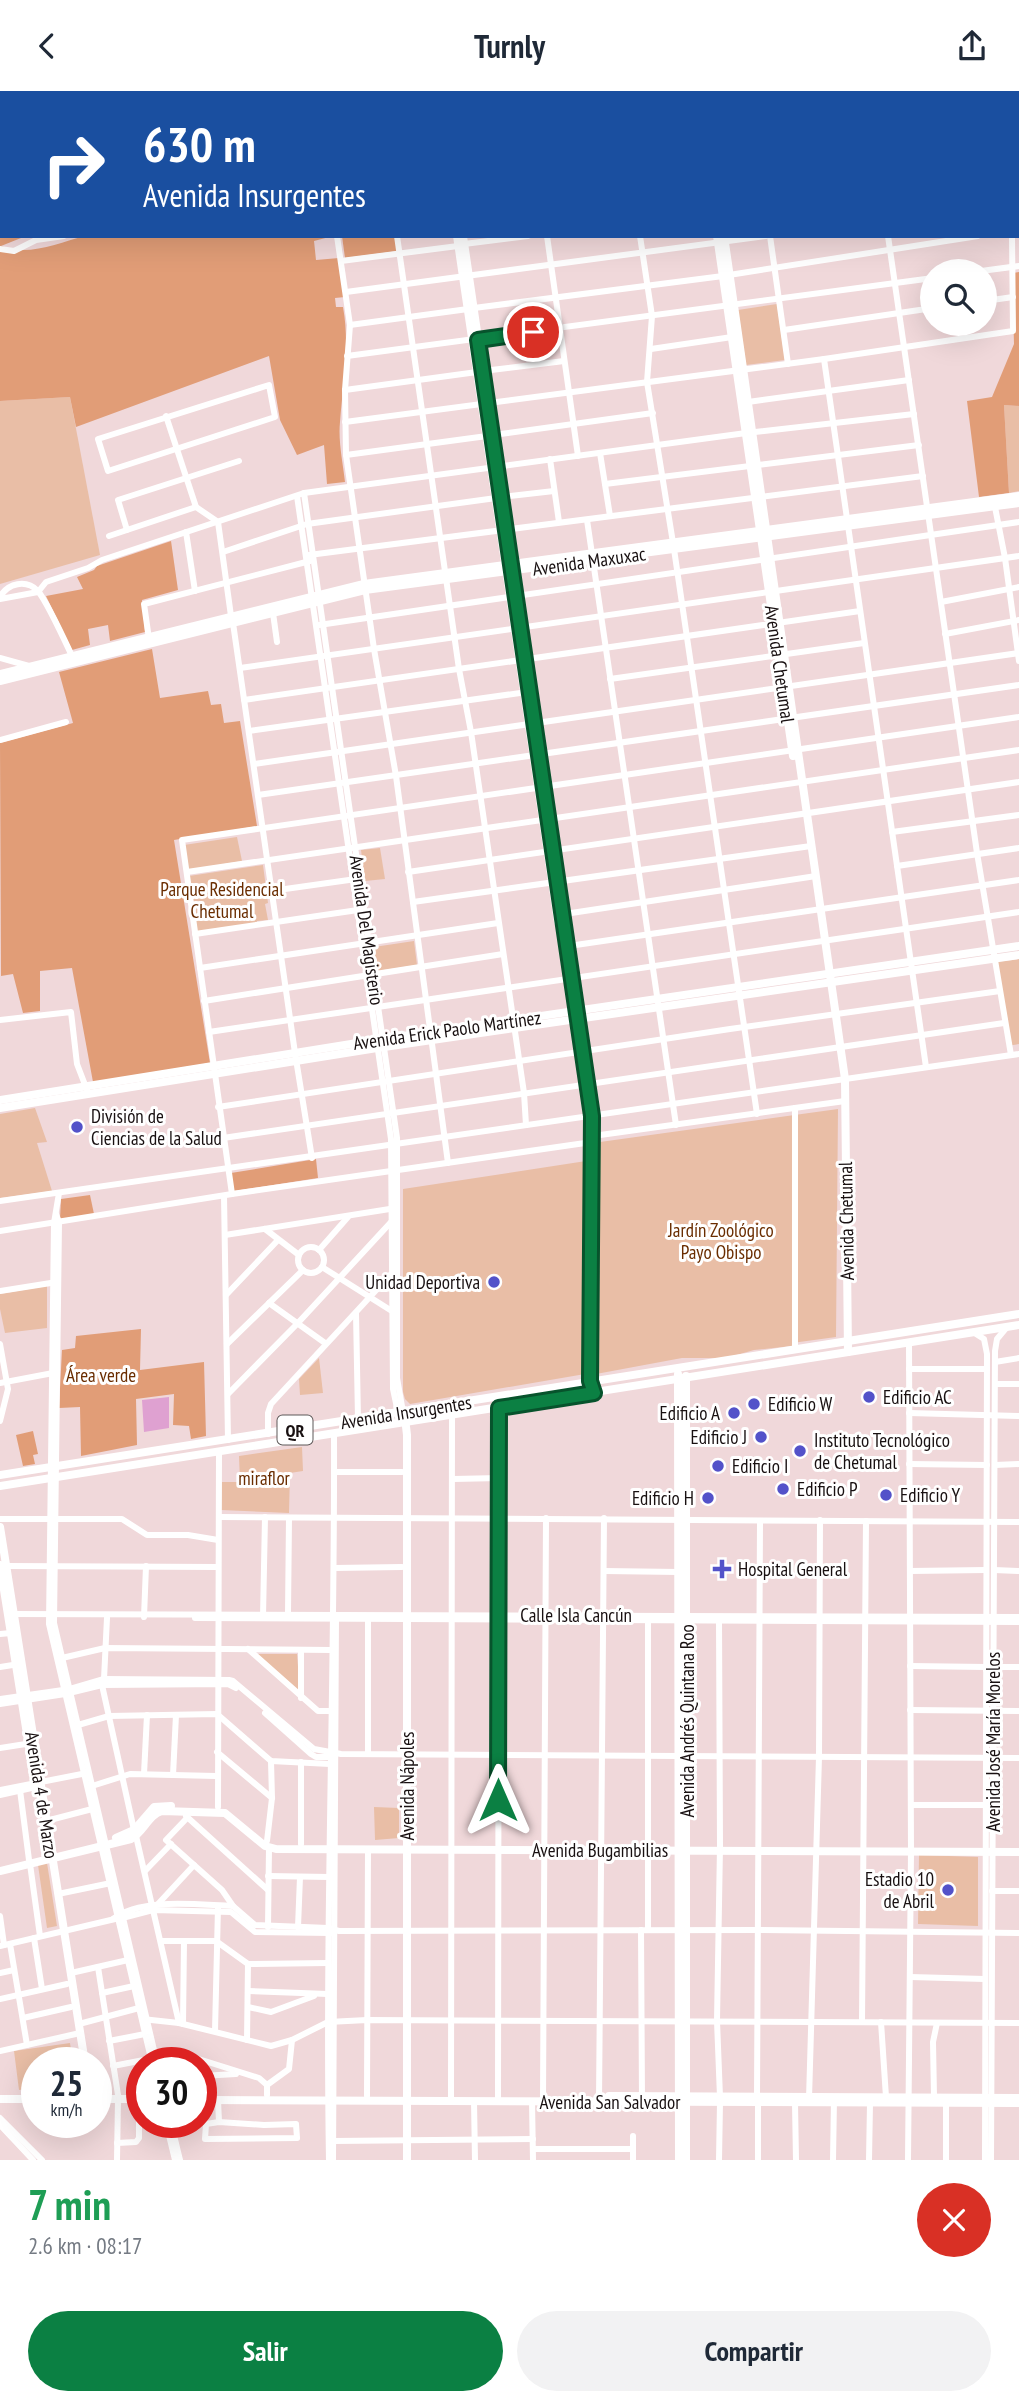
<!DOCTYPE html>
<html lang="es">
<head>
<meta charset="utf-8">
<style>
	:root { --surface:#fff; --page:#f2f2f3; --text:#1f2937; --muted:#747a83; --accent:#0b8043 }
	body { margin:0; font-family:"PT Sans Narrow",sans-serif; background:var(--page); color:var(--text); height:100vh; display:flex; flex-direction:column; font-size:26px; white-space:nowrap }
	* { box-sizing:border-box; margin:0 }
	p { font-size:23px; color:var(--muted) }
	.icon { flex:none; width:38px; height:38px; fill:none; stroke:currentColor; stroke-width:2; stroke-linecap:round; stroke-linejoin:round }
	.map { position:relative; height:2069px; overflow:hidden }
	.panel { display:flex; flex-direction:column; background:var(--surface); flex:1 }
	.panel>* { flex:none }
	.top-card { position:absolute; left:0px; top:0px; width:1020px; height:147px; box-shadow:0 7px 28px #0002; background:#1a4fa0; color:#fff; overflow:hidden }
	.controls { position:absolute; left:920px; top:168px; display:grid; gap:14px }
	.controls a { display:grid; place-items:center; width:77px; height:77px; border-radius:50%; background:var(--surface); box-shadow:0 7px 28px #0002; font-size:35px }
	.speed { position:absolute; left:21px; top:1956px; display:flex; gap:14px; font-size:35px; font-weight:700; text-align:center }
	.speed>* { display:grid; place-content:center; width:91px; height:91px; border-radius:50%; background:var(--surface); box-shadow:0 7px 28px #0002; line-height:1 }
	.speed small { font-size:18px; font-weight:400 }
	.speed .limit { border:10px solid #d22; background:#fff; color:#111 }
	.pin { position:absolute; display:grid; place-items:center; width:60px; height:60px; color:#fff; margin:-30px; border:4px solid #fff; border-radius:50%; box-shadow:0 2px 7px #0007 }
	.me { position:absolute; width:77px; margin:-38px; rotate:0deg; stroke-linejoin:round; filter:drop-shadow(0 0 5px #0008) }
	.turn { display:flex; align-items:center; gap:24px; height:147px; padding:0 28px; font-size:32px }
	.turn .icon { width:91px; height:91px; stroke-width:2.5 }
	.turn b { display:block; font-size:49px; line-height:60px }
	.round { display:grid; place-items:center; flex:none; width:74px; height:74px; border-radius:37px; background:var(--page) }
	.head { display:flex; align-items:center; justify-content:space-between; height:119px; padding:0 28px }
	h1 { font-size:42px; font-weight:800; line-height:52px; color:#1e9e55 }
	.button { display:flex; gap:14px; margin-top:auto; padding:14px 28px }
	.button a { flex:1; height:80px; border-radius:42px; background:var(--accent); color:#fff; font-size:28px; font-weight:800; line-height:80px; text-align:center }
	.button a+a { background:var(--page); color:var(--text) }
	header { display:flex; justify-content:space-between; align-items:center; height:91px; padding:0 28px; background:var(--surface); font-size:32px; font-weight:800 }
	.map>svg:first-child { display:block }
</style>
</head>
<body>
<header><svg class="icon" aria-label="back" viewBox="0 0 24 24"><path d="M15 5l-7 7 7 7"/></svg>Turnly<svg class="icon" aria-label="share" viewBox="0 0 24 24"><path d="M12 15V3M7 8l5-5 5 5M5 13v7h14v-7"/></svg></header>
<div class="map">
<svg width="1019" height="2069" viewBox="0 0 1019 2069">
	<rect width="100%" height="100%" fill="#f0d8da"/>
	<g fill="#e9bea6">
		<path d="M777,213L785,269L746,274L738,219Z"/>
		<path d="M70,306L100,464L0,493V310Z"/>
		<path d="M1004,314L1019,315V400L1009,402Z"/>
		<path d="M237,746L242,770L188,779L184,754Z"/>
		<path d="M380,757L385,788L365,790L361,759Z"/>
		<path d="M263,774L268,812L265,813L268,829L257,830V833L196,841L189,785Z"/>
		<path d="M414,850L417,874L377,880L374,856Z"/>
		<path d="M1019,868V953L1007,955L996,871Z"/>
		<path d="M35,1017L47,1051L37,1052L52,1100L0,1107V1023Z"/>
		<path d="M838,1018L836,1246L792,1252V1255L754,1259L726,1267H682L596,1283L600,1051Z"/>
		<path d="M586,1070L585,1283L410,1313L405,1308L403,1301V1098Z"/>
		<path d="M47,1195V1237L5,1242L0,1218V1203Z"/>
		<path d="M319,1267L323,1302L300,1304L299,1288Z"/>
		<path d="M302,1356L303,1380L290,1382L289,1422L221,1419L222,1391H240L239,1365Z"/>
		<path d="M257,1563H297L300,1601Z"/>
		<path d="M374,1716L399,1717V1747L375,1749Z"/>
		<path d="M919,1764L978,1766V1835L918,1833Z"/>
		<path d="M47,1772L57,1835L47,1837L38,1774Z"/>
		<path d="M70,1952L73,1972H37V1996L19,1999L14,1960Z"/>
	</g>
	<g fill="#e19d77">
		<path d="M0,0H53L2,2V145H26L1,155C28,166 58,152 85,145H333L314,150L316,169L339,167L345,206L335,207L336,216H343C350,254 343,292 340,331C338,350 343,372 345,391L327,393L324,354L297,364L280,329L269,265L76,336L70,306L0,310Z"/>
		<path d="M342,145H395L398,160L345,167Z"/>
		<path d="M1019,181V315L1004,314L1009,402L979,406L967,310L992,306L1014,253L1012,182Z"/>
		<path d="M171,450L178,499L142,509L145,541L110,550L108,534L88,538L90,554L72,559L46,505L83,498L77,486L94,479L97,475Z"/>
		<path d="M152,558L160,607L208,600L211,614L221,613L224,632L240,630L257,735L174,749L210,972L93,991L72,877L40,880V920L23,922L13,883L1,885L0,652L73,632L59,581Z"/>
		<path d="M316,1068L318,1087L234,1100L231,1082Z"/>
		<path d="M90,1104L94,1123L60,1128L61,1108Z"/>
		<path d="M141,1238L140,1279L204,1271L206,1345L191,1348L189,1335L173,1334L174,1303L136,1308L137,1354L81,1365L80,1316L59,1317L62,1259L75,1257L76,1245Z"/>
		<path d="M33,1340L38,1363L33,1364L35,1373L23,1375L16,1344Z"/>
	</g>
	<path fill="#dfa1d1" d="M169,1306V1337L144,1341L142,1309Z"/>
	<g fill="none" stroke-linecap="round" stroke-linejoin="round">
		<g stroke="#fff" stroke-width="6">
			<path d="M203,0L204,2"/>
			<path d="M265,0L266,2"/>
			<path d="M361,0V2"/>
			<path d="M618,0V2"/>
			<path d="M750,0V2"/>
			<path d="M856,0V2"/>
			<path d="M113,1L117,0"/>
			<path d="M303,2L312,0"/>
			<path d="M527,2L538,0"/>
			<path d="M881,2L890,0"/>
			<path d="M337,145L350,234L345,299L346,364L374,558L396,685L448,1072"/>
			<path d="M397,145L459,578L471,641L524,1002L526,1034"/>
			<path d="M547,145L578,365"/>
			<path d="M640,145L652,225L647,291L674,458L757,1023"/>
			<path d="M770,145L788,273"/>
			<path d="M888,145L977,762L1011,964"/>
			<path d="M464,153L528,145"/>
			<path d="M0,158L14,160L36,149L64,145"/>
			<path d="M341,170L458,155"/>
			<path d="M981,180L1019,175"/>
			<path d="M729,184L978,145"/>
			<path d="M346,201L766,145"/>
			<path d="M985,210L1013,206"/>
			<path d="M474,217L723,185"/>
			<path d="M350,234L468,218"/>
			<path d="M784,239L933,217"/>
			<path d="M651,258L732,246"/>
			<path d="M347,265L933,187"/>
			<path d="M824,268L926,976"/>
			<path d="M483,280L564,270"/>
			<path d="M269,294L275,326L108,380L98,348Z"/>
			<path d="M345,299L477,281"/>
			<path d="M748,311L909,289"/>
			<path d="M166,325L196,416L218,431L231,525"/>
			<path d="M345,331L824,268L1013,240L1012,145"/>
			<path d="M493,344L653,322"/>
			<path d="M600,362L610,425"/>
			<path d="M346,364L487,345"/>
			<path d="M550,368L559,431"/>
			<path d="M605,393L919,354"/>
			<path d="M304,402L397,1047V1287L403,1321"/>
			<path d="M297,405L391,1048L393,1298L398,1322"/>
			<path d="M502,406L554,400"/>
			<path d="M995,416L1005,467L1019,570"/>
			<path d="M587,429L676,1034"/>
			<path d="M127,439L118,409L239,370"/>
			<path d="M186,441L195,500"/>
			<path d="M109,445L196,416"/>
			<path d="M223,461L307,433L496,407"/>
			<path d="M309,464L923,385"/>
			<path d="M38,501L46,491L88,477L102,469L304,402L746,342L914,323"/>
			<path d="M0,506C8,492 26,488 38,500C47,511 65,550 72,565"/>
			<path d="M0,508L38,501"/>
			<path d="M941,511L1019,496"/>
			<path d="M273,522L277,551"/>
			<path d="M233,532L295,962L312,1067"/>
			<path d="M319,534L1019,431"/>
			<path d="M945,543L1019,529"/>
			<path d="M149,548L144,513L310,470"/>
			<path d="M0,567L29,575"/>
			<path d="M240,577L1019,465"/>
			<path d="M610,588L864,552"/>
			<path d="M244,609L860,520"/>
			<path d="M249,640L527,601"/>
			<path d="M0,649L66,631"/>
			<path d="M254,673L1019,562"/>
			<path d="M258,704L1019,594"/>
			<path d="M892,741L1019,724"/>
			<path d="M897,775L1019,757"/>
			<path d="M187,781L1019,659"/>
			<path d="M408,781L1019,691"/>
			<path d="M271,800L356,788"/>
			<path d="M413,811L811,755"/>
			<path d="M558,824L816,785"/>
			<path d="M195,843L358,819"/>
			<path d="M562,856L1019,789"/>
			<path d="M200,877L498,832"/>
			<path d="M204,910L503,863"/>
			<path d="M0,929L71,921L77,973L87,999"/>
			<path d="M209,941L1019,821"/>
			<path d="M218,1016L730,938L1000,900"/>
			<path d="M593,1045L845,1010"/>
			<path d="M223,1047L1004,932"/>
			<path d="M59,1102L54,1132L49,1533L152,1972"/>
			<path d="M232,1103L182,749L1019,626"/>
			<path d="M224,1105L228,1349"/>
			<path d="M0,1110L1019,963"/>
			<path d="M56,1123L59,1131L54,1532L157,1972"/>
			<path d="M265,1138L299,1164"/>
			<path d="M0,1140L232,1103L592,1051"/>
			<path d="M225,1144L396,1117"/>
			<circle cx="311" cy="1169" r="13"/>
			<path d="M319,1159L348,1126"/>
			<path d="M322,1176L395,1222"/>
			<path d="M0,1200L57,1191"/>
			<path d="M226,1204L278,1149"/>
			<path d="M269,1212L325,1252"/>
			<path d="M356,1222L358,1328"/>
			<path d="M973,1241L984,1248L987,1263L985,2069"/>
			<path d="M0,1253L8,1298L0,1330"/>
			<path d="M227,1253L303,1179"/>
			<path d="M795,1258V1017"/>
			<path d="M995,1271L1019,1267"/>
			<path d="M909,1278H987"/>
			<path d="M0,1292L53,1282"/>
			<path d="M995,1293H1019"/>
			<path d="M228,1303L297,1233L392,1130"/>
			<path d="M909,1322L1019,1325"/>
			<path d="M268,1343V1322L271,1313L392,1182"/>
			<path d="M909,1373L987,1374"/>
			<path d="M995,1374L1019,1373"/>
			<path d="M334,1381H402"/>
			<path d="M453,1388L500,1387"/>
			<path d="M219,1426C485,1430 752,1429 1019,1431"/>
			<path d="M0,1428H122L147,1444H188L218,1449"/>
			<path d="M6,1475L218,1476"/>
			<path d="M334,1477L402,1476"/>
			<path d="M994,1479L1019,1480"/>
			<path d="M604,1480L679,1481"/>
			<path d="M910,1480L986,1479"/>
			<path d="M10,1523L1019,1526"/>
			<path d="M288,1523L289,1427"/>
			<path d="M144,1526L146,1475"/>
			<path d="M263,1526L265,1426"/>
			<path d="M648,1526V1839"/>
			<path d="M107,1527L104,1588L102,1594L134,1739"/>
			<path d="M195,1527L1019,1531"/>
			<path d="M719,1529L720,1755L717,1930L720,2006"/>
			<path d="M0,1543L11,1542"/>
			<path d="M248,1558L318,1620H330"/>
			<path d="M301,1559V1607"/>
			<path d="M62,1567L105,1557L331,1559"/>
			<path d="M910,1575L986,1576"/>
			<path d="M0,1576L19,1573"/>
			<path d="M993,1576H1019"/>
			<path d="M0,1608L70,1598L104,1588L229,1589L233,1590L314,1658L341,1663L1019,1667"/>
			<path d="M0,1613L65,1603L102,1594L228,1593L236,1597"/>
			<path d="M910,1619L1019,1620"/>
			<path d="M265,1622L311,1663L316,1666H332"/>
			<path d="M78,1634L109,1625L217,1623L271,1670L330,1673"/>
			<path d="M0,1657L32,1652"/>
			<path d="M217,1661L272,1707"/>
			<path d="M368,1663V1525"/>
			<path d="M301,1671V1753"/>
			<path d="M144,1683L147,1624"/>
			<path d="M173,1684L176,1624"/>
			<path d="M92,1695L130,1683L216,1685"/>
			<path d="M0,1699L87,1682"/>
			<path d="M20,1699L29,1769"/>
			<path d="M0,1704L36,1696"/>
			<path d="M911,1714H986"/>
			<path d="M218,1716L219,1361"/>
			<path d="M186,1725L268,1799"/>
			<path d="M187,1727L166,1749L222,1799L233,1815"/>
			<path d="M46,1730L96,1717"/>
			<path d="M136,1745L179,1932"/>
			<path d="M267,1750L272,1707L271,1670"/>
			<path d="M30,1773L40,1845"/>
			<path d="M145,1780L171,1753"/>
			<path d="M268,1785L329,1786"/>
			<path d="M992,1800H1019"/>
			<path d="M58,1803L111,1792"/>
			<path d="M158,1813L194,1774"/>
			<path d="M0,1825L4,1854"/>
			<path d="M126,1826L153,1819L231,1821L255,1841L331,1842"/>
			<path d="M113,1828C142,1806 198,1814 233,1815L255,1834L328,1837L339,1840L759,1839L1019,1842"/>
			<path d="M268,1836L269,1757"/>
			<path d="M298,1836L300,1786"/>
			<path d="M641,1839L642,2009"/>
			<path d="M34,1847L42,1898"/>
			<path d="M161,1850H216L248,1873L328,1872"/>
			<path d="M10,1853L27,1954"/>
			<path d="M0,1855L115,1828"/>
			<path d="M98,1876L118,2004"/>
			<path d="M0,1882L14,1879"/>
			<path d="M71,1882L128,1869"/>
			<path d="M910,1886L985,1888"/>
			<path d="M248,1900L328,1903"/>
			<path d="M102,1902L134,1895"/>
			<path d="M0,1908L67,1893"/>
			<path d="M248,1916L271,1921L314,1905"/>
			<path d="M23,1927L71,1916"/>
			<path d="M142,1928L179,1932L271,1955L292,1949L328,1931L367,1929L1019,1932"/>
			<path d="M862,1931L866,1430"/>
			<path d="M881,1931L886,2006"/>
			<path d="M79,1933L139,1917"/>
			<path d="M183,1933L184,1850"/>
			<path d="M215,1940L218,1816"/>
			<path d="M247,1949L248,1873"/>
			<path d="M109,1950L145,1943"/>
			<path d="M0,1960L80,1942"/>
			<path d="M189,1965L259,1987L267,1994V2004"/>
			<path d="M113,1975L154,1967"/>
			<path d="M201,1985L236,1983"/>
			<path d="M267,1994L289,1978L292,1949"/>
			<path d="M367,2005L368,1758"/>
			<path d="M757,2006L760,1431"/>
			<path d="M934,2006L933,1951L937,1932"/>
			<path d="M809,2008L819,1666L820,1429"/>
			<path d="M218,2009L219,2031"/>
			<path d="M451,2010L452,1324"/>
			<path d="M474,2010L475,2069"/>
			<path d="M498,2010L499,1317"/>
			<path d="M532,2010L533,2069"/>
			<path d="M543,2010L546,1427"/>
			<path d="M599,2011L604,1427"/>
			<path d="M795,2012L796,2069"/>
			<path d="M0,2027L42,2069"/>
			<path d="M219,2031L264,2034L296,2033L297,2047L205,2048L206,2033Z"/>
			<path d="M166,2032L175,2069"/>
			<path d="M171,2032L180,2069"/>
			<path d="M0,2034L33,2069"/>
			<path d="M333,2050L533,2048"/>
			<path d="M117,2052L136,2051L139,2047V2028"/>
			<path d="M533,2058H632"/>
			<path d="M117,2069L118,2008"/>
			<path d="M329,2069C325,1827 335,1585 334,1343"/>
			<path d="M333,2069L336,1525"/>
			<path d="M633,2069V2045"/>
			<path d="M719,2069L720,2011"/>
			<path d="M758,2069V2011"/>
			<path d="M833,2069L834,2008"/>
			<path d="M869,2069L870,2012"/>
			<path d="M908,2069L911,1761L909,1252"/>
			<path d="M946,2069V2012"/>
			<path d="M991,2069L995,1260L997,1248L1007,1236"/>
		</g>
		<g stroke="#fff" stroke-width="8">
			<path d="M435,0V2"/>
			<path d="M441,0V2"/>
			<path d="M696,0V2"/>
			<path d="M702,0L703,2"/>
			<path d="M457,145L558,831"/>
			<path d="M463,145L592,1025L590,1290L587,1303"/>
			<path d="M717,145L793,665"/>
			<path d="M724,145L845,988L848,1261"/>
			<path d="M0,583L364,493L1019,405"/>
			<path d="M0,590L365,499L1019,412"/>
			<path d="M0,1009L376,949L1019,855"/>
			<path d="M0,1017L377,957L1019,864"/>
			<path d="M678,1283L679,2069"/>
			<path d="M686,1285V2069"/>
			<path d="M405,1327L407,1344V2069"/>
			<path d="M0,1384L1019,1223"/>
			<path d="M0,1395L1019,1234"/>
			<path d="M0,1436L85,1972"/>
			<path d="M0,1474L31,1668"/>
			<path d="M116,1747L134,1739L154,1716L171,1715"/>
			<path d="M0,1780L131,1748C144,1741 148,1724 162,1720L225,1722L265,1755L276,1758L1019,1761"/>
			<path d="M609,2005L1019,2007"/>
			<path d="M0,2008H37"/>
			<path d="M96,2008H142"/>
			<path d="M201,2009L1019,2012"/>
		</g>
	</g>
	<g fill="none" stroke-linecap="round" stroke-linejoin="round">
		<g stroke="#07532c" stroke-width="18">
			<path id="route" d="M498,1709L499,1317L594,1302L590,1290L592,1025L478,249L533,241"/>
		</g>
		<use href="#route" stroke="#0b8043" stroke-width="12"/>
	</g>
	<g fill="#5352c9" stroke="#fff" stroke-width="2.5">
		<circle cx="77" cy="1036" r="7"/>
		<circle cx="494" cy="1191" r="7"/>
		<circle cx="869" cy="1306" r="7"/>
		<circle cx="754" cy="1313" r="7"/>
		<circle cx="734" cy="1322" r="7"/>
		<circle cx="761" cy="1346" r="7"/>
		<circle cx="800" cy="1360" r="7"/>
		<circle cx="718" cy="1375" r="7"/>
		<circle cx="783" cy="1398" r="7"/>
		<circle cx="886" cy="1404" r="7"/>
		<circle cx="708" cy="1407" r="7"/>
		<path d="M718.5 1467.5h7v7h7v7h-7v7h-7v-7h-7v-7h7z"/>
		<circle cx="948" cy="1799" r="7"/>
	</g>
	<g text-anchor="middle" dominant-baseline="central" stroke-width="6" stroke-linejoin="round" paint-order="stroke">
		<rect fill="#fff" stroke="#5d5858" stroke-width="2" x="277.5" y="1324.5" width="35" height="29" rx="5"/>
		<g font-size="18" font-weight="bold" fill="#181011">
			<text x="295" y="1339">QR</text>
		</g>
		<g font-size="19" fill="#181011" stroke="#fff">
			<text transform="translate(589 470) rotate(-8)">Avenida Maxuxac</text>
			<text transform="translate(780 573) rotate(82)">Avenida Chetumal</text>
			<text transform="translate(367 839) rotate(82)">Avenida Del Magisterio</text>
			<text transform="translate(447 939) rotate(-8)">Avenida Erick Paolo Martínez</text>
			<text transform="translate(846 1130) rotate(-91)">Avenida Chetumal</text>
			<text transform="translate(406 1321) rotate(-9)">Avenida Insurgentes</text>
			<text x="576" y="1524">Calle Isla Cancún</text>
			<text transform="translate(687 1630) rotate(-90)">Avenida Andrés Quintana Roo</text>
			<text transform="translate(993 1651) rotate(-90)">Avenida José María Morelos</text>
			<text transform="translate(407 1695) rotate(-90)">Avenida Nápoles</text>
			<text transform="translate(42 1704) rotate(81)">Avenida 4 de Marzo</text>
			<text x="600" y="1759">Avenida Bugambilias</text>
			<text x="610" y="2011">Avenida San Salvador</text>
		</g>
		<g font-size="19" fill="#6a2d00" stroke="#fff">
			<text x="222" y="798">Parque Residencial<tspan x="222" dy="22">Chetumal</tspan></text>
			<text x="721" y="1139">Jardín Zoológico<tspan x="721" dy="22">Payo Obispo</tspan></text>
			<text x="101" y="1284">Área verde</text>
			<text x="264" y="1387">miraflor</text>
		</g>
		<g font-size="19" fill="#181011" stroke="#fff" text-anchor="start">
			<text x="91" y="1025">División de<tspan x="91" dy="22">Ciencias de la Salud</tspan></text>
			<text x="480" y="1191" text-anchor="end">Unidad Deportiva</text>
			<text x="883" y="1306">Edificio AC</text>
			<text x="768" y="1313">Edificio W</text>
			<text x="720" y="1322" text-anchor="end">Edificio A</text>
			<text x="747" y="1346" text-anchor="end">Edificio J</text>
			<text x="814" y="1349">Instituto Tecnológico<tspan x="814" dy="22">de Chetumal</tspan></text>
			<text x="732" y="1375">Edificio I</text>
			<text x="797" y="1398">Edificio P</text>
			<text x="900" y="1404">Edificio Y</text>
			<text x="694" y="1407" text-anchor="end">Edificio H</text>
			<text x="738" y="1478">Hospital General</text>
			<text x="934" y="1788" text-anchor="end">Estadio 10<tspan x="934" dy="22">de Abril</tspan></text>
		</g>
	</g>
</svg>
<div class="controls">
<a><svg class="icon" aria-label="search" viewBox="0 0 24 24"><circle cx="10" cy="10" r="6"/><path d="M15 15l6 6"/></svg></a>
</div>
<div class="speed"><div>25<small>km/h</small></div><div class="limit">30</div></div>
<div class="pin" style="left:533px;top:241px;background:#d93025"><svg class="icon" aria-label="arrive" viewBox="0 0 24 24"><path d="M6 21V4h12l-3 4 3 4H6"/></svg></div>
<svg class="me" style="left:498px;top:1709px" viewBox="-20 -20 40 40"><path d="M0-17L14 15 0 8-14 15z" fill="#0b8043" stroke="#fff" stroke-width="4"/></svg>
<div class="top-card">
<div class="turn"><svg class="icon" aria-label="right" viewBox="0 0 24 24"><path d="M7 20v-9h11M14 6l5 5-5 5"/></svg><div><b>630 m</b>Avenida Insurgentes</div></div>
</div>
</div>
<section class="panel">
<div class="head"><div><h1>7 min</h1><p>2.6 km · 08:17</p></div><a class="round" style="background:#d93025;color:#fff"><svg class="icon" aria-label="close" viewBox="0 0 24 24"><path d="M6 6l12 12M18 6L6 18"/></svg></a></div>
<div class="button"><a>Salir</a><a>Compartir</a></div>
</section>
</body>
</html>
